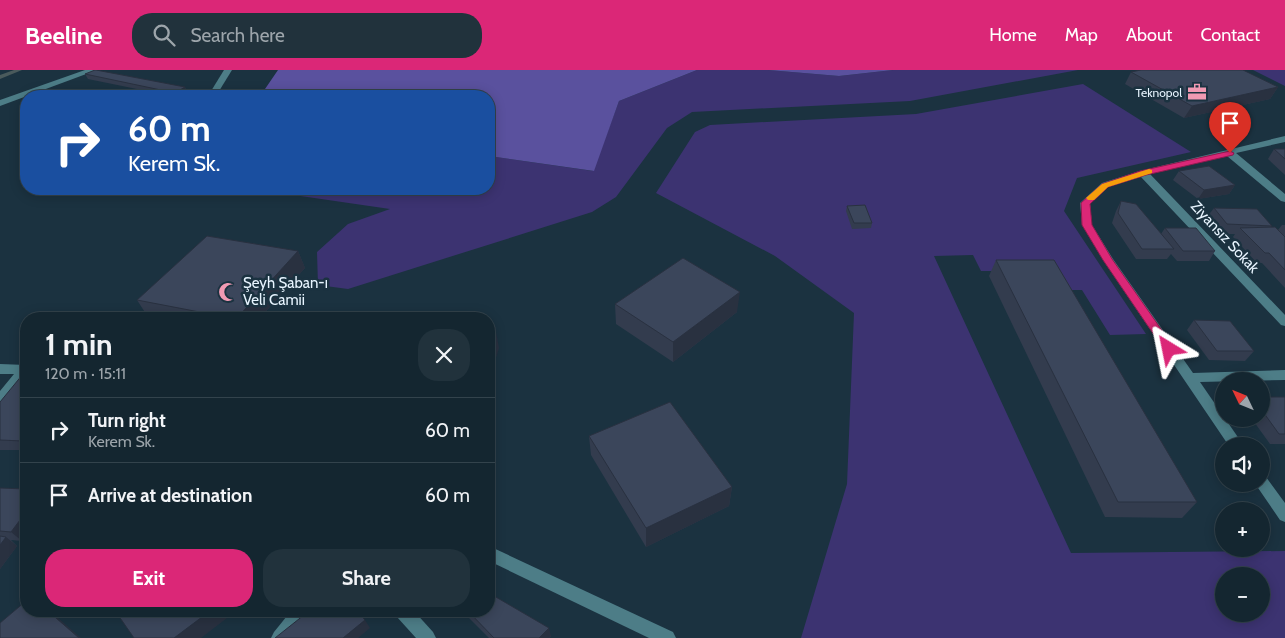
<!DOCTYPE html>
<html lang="en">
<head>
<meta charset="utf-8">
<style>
	:root { --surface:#142630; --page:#21323c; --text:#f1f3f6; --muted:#9da5ab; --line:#33434c; --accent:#db2777 }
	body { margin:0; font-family:Cabin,sans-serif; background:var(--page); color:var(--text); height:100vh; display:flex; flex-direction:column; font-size:19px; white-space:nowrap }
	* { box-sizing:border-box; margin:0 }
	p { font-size:16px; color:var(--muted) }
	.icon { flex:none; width:28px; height:28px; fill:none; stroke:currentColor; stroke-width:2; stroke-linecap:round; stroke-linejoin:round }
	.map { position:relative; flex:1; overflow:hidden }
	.drawer { position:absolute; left:20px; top:242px; width:475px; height:305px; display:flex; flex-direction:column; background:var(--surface); border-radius:20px; box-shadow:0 2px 12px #0003,0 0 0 1px var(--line) }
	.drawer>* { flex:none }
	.guide { position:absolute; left:20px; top:20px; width:475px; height:105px; border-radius:20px; box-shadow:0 2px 12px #0003,0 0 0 1px var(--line); background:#1a4fa0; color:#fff; overflow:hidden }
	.needle { width:32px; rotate:313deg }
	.fabs { position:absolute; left:1215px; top:302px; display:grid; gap:10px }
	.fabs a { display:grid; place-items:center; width:55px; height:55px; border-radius:50%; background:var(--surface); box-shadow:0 2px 12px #0003,0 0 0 1px var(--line); font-size:25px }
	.pin { position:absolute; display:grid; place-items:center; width:42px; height:42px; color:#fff; margin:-51px -21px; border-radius:50% 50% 50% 0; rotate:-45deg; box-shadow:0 0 5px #0007 }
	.pin .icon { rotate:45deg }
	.me { position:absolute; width:55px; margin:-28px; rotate:325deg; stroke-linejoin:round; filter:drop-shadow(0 0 4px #0008) }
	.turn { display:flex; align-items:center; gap:18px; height:105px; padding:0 25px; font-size:22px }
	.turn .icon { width:65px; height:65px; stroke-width:2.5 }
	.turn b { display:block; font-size:35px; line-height:42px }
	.round { display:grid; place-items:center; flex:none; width:52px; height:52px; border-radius:20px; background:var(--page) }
	.summary { display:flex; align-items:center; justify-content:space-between; height:85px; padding:0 25px }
	h1 { font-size:30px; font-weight:700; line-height:38px }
	.primary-button { display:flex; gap:10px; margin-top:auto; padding:10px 25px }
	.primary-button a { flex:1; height:58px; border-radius:20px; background:var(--accent); color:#fff; font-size:20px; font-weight:700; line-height:58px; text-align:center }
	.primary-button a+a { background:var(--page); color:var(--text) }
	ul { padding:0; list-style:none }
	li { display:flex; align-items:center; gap:15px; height:65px; padding:0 25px; border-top:1px solid var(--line) }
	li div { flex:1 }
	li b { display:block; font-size:19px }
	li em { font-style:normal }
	header { display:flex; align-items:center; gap:30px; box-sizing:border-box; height:70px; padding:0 25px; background:var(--accent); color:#fff }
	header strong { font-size:24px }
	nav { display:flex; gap:28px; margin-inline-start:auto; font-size:18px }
	.search { width:350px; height:45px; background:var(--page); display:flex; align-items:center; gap:12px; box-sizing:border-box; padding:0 18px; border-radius:20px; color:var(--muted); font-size:19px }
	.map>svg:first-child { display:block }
</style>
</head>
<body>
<header>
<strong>Beeline</strong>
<div class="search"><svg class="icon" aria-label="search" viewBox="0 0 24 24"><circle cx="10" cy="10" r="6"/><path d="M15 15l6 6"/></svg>Search here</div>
<nav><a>Home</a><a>Map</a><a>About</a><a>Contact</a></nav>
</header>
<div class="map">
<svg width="1285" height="568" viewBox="0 0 1285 568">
	<rect width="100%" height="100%" fill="#1b3240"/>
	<g fill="#3c3371" fill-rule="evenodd">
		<path d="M697,0H768L839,6L893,0H1078L910,31L692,42L667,58L616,127L592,142L348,219L318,215L317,182L348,154L390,139L273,122L279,119H489V86L593,101L619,31Z"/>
		<path d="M1253,0H1285V16Z"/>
		<path d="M1083,14L1191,82L1077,108L1064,141L1146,264L1110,265L1082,220H1060L1049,201H981L973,185L934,186L1071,483L1285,481V568H801L847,414L854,243L775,186L656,123L695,62L710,55L916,44ZM1224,506H1261V544H1224Z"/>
	</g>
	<g fill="#5a519e">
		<path d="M278,0H697L619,31L594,101L489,86V26H332L265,19Z"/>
		<path d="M768,0H893L839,6Z"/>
	</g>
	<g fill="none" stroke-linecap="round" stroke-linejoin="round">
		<path fill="#4a5a5c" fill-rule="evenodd" d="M14,0H22L0,9V5Z"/>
		<g fill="#4d7d87" fill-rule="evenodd">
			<path d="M85,0H97L0,36V30Z"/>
			<path d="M224,0H232L216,26H208Z"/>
			<path d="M1285,66V72L1236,83L1285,124V132L1281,131L1227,86L1150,104L1285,245V256L1281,255L1141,107L1108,117L1090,134L1092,155L1113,189L1193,303L1285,300V310L1200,312L1244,376H1229L1103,190L1082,155L1080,133L1102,113L1140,101Z"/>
			<path d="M0,294L26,295V306L5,335L0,336V321L14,304H0Z"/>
			<path d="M1261,405L1266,407L1285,433V452L1280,450L1256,415L1255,414H1261Z"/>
			<path d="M489,476L673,562L676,568H649L489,491Z"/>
			<path d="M291,541H310L291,568H271L274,562Z"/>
			<path d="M395,541H414L433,562L436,568H416L397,547Z"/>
		</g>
	</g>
	<g fill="#333c4e">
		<path d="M1131,2L1278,17L1270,29L1184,48L1125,14Z"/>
		<path d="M85,4L185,17L187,22L180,26H171L88,9Z"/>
		<path d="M1274,79H1285V105L1268,89Z"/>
		<path d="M1179,101L1235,115L1229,124L1198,129L1173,110Z"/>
		<path d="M1121,131L1161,164L1165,158L1215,181L1209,191H1177L1171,184L1167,189H1136L1112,153L1116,141Z"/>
		<path d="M847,136L872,153L871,158L852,159L846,141Z"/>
		<path d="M1214,138L1272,156L1271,157L1278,160L1282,155H1285V218L1262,193H1257L1233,167L1235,164H1221L1207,147Z"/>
		<path d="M298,181L305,198L259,249H158L148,247L137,230Z"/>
		<path d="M996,190L1197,432L1182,448L1105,447L989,206Z"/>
		<path d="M615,234L737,242L673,292L616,254Z"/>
		<path d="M1194,250L1254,281L1245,291L1209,290L1187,260Z"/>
		<path d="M26,304V380H0V332Z"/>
		<path d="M1261,327H1285V374H1270L1252,349H1261Z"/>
		<path d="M589,366L732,417L729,436L646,477L591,385Z"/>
		<path d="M0,418L26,419V465L22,471L11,470L17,476L0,499Z"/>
		<path d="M465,541H489L551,566L549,568H489L465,544Z"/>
	</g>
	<g fill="#293140">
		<path d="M185,17L187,22L180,26H177L175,23Z"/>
		<path d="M1278,17L1270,29L1184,48L1192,36Z"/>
		<path d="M1235,115L1229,124L1198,129L1204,120Z"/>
		<path d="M298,181L305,198L259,249H236Z"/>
		<path d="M740,222L737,242L673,292V272Z"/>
		<path d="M495,257L499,278L489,310V277Z"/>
		<path d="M26,366V374L23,371Z"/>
		<path d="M732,417L729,436L646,477V458Z"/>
		<path d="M26,442V465L22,471L11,462Z"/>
		<path d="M6,467L17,476L0,499V475Z"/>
		<path d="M48,541H50L81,568H79Z"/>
		<path d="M210,541H236L201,568H174Z"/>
		<path d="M365,550L370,558L358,568H343Z"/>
		<path d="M549,558L551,566L549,568H539Z"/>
	</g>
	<g fill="#3b465b" stroke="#293140">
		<path d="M95,0H96L185,17L175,23L85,4Z"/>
		<path d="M1141,0H1243L1278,17L1192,36L1131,2Z"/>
		<path d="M1274,79H1285V89Z"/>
		<path d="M1209,96L1235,115L1204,120L1179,101Z"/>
		<path d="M1121,131L1136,134L1174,179H1142L1118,143Z"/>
		<path d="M865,135L872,153H854L847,136Z"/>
		<path d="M1214,138L1257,139L1272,156L1227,154Z"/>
		<path d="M1275,157L1285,167V200L1269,183H1265L1240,158Z"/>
		<path d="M1165,158H1196L1215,181H1183Z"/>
		<path d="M207,166L298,181L236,249L137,230Z"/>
		<path d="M683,188L740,222L673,272L615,234Z"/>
		<path d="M996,190H1054L1197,432H1118Z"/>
		<path d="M1194,250L1230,251L1254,281H1217Z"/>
		<path d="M489,257H495L489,277Z"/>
		<path d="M23,304H26V366L23,371L0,370V332Z"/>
		<path d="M1261,327H1285V364H1279L1261,339Z"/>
		<path d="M670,332L732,417L646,458L589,366Z"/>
		<path d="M0,418L26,419V442L11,462L0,461Z"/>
		<path d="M0,466L6,467L0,475Z"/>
		<path d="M489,523L549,558L539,568H494L468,541H489Z"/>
		<path d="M26,531V541H48L79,568H0V553Z"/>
		<path d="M118,541H210L174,568H134L116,542Z"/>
		<path d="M309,541H357L365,550L343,568H275Z"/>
	</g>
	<path fill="#db2777" stroke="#8e194d" d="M1230,81L1234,83L1233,85L1146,105L1108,117L1090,134L1092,155L1112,189L1175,279L1169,283L1165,281L1103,190L1082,155L1081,133L1102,114L1140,101Z"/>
	<path fill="#f59e0b" d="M1149,99L1152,100V103L1108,117L1094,130H1088L1086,128L1102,114Z"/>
	<defs>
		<g id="office-bare" transform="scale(1.5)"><path d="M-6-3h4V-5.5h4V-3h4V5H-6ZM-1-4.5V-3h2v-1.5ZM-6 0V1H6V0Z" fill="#f19ab3" stroke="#1b3240" stroke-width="2.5" paint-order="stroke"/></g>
		<g id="mosque-bare" transform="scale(1.5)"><path d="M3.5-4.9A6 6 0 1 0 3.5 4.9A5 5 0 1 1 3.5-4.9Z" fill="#f19ab3" stroke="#1b3240" stroke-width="2.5" paint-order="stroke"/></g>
	</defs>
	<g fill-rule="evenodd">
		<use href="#office-bare" x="1197" y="22"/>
		<use href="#mosque-bare" x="228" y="222"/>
	</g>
	<g text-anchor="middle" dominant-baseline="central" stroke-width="5" stroke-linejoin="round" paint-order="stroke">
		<g font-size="12" fill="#e8f5ff" stroke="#1b3240" text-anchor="end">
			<text x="1182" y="22">Teknopol</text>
		</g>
		<g font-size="15" fill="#e8f5ff" stroke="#1b3240">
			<text transform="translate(1225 167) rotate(47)">Ziyansız Sokak</text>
		</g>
		<g font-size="15" fill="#e8f5ff" stroke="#1b3240" text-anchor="start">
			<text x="243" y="213">Şeyh Şaban-ı<tspan x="243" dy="17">Veli Camii</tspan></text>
		</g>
	</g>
</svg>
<div class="fabs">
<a><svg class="needle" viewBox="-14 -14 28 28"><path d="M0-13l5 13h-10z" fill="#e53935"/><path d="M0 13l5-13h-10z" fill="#9da5ab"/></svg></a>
<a><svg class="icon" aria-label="sound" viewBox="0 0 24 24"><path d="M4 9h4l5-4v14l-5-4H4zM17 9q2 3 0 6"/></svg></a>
<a>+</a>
<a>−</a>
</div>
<div class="pin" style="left:1230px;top:83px;background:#d93025"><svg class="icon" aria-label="arrive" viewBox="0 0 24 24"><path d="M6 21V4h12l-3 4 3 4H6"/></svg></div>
<svg class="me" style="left:1169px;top:279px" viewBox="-20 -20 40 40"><path d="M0-17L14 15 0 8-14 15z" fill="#db2777" stroke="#fff" stroke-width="4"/></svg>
<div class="guide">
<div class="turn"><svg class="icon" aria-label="right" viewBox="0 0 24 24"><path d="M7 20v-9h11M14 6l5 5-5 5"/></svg><div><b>60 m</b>Kerem Sk.</div></div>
</div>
<section class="drawer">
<div class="summary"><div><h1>1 min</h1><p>120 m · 15:11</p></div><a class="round"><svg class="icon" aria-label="close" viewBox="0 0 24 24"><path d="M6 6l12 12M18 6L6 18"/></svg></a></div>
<ul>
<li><svg class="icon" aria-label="right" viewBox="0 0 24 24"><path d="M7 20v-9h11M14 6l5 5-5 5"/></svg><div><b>Turn right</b><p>Kerem Sk.</p></div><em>60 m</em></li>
<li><svg class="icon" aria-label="arrive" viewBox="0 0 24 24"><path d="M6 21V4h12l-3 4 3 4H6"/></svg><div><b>Arrive at destination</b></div><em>60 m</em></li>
</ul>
<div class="primary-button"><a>Exit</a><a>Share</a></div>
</section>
</div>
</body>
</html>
